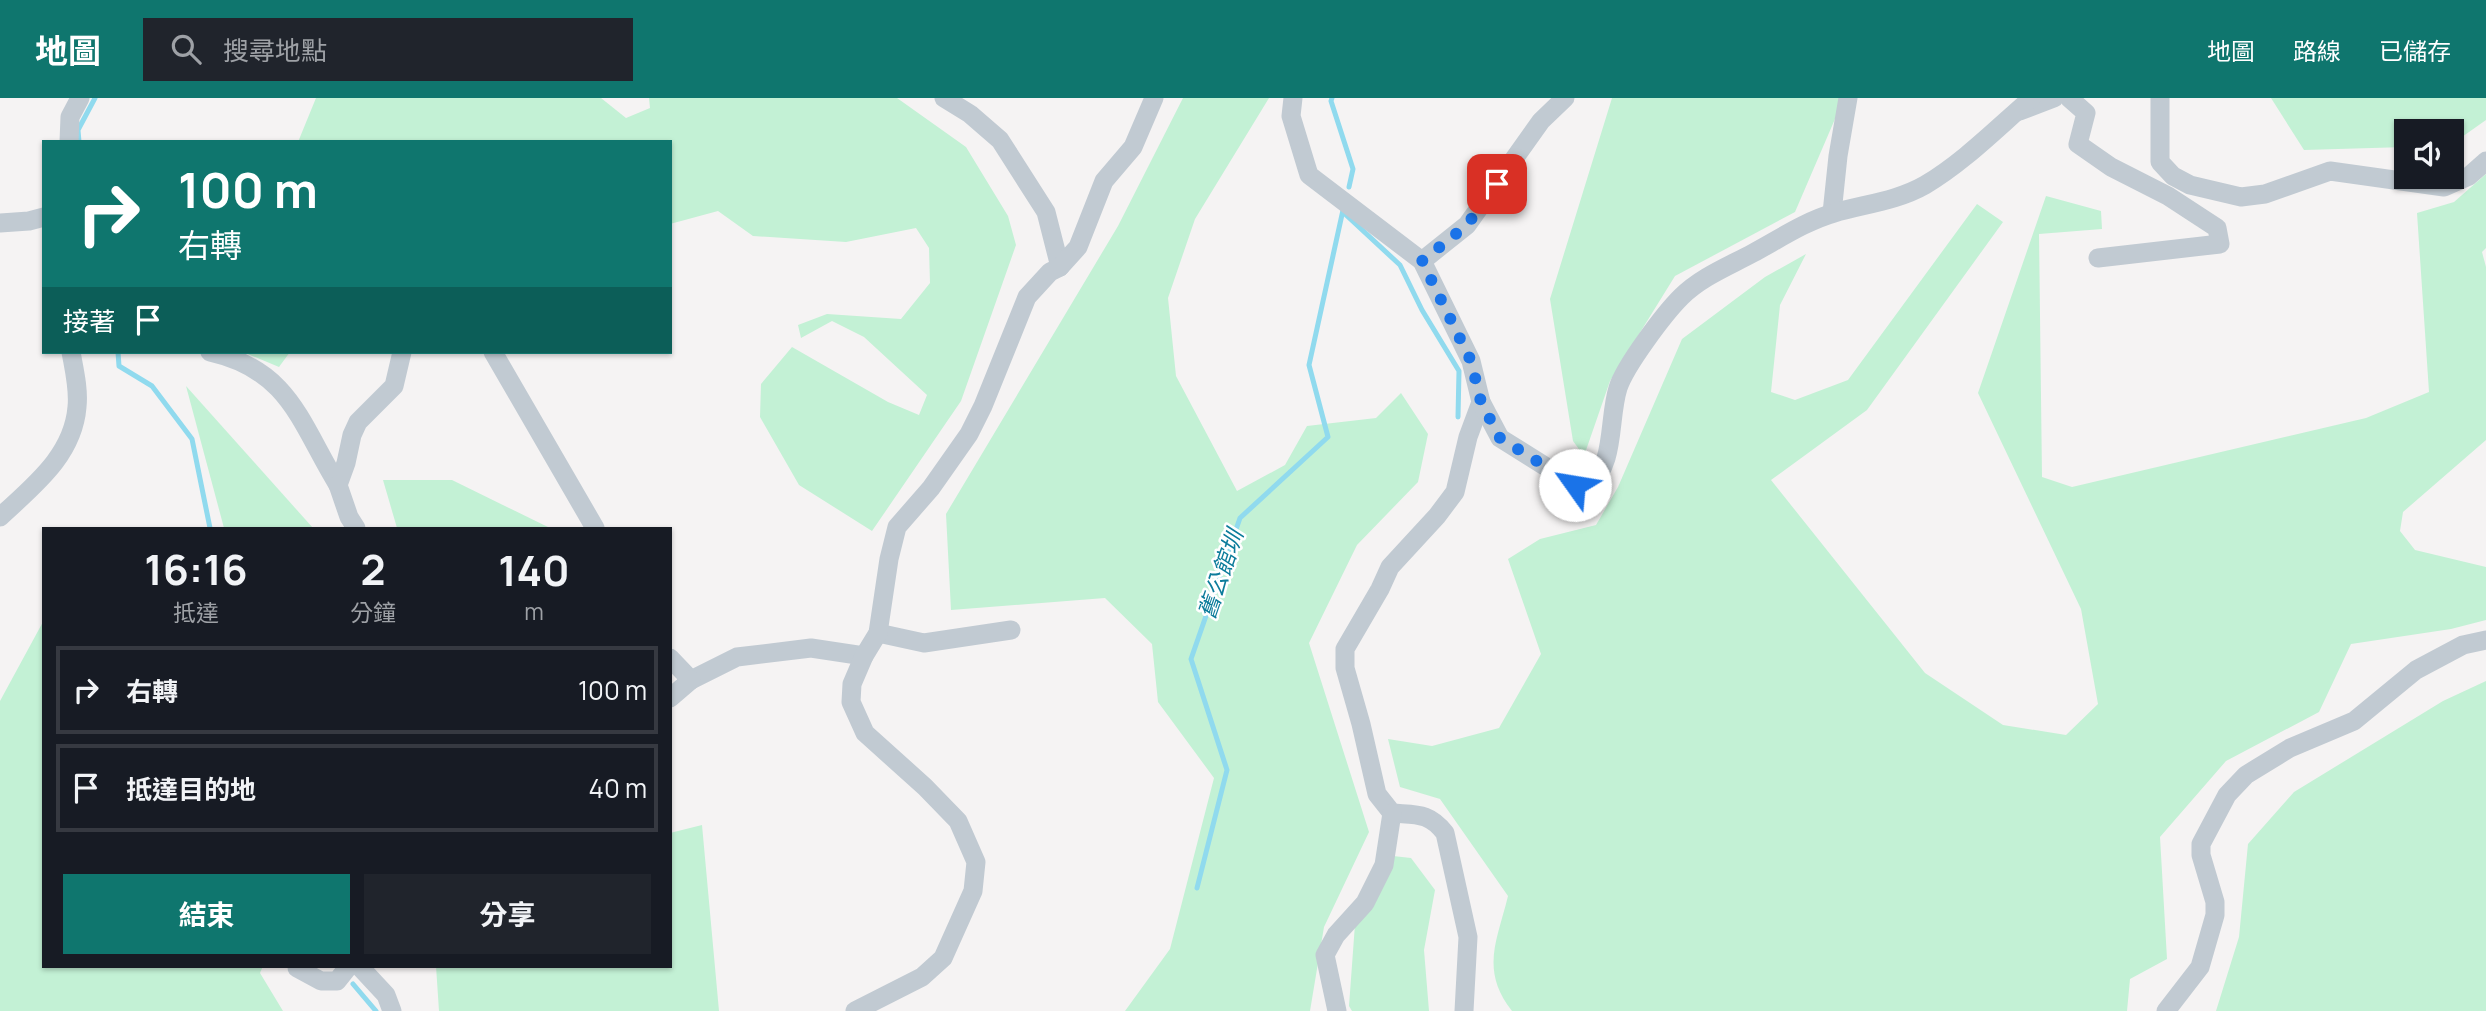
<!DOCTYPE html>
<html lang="zh-TW">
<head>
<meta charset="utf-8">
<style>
	:root { --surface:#171b24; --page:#20242c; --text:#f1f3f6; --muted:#9ea1a6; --line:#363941; --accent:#0f766e }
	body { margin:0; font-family:Manrope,"Noto Sans TC",sans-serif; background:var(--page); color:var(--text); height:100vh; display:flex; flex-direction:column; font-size:26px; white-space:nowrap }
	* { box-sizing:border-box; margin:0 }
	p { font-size:23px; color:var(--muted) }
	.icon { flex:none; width:38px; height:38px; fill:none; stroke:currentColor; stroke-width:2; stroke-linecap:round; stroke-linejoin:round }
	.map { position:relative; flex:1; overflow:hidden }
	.drawer { position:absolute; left:42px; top:429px; width:630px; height:441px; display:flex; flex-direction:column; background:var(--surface); border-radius:0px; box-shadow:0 2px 5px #0004 }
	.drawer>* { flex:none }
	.top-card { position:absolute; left:42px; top:42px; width:630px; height:214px; border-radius:0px; box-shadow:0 2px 5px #0004; background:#0f766e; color:#fff; overflow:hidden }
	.controls { position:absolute; left:2394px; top:21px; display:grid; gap:14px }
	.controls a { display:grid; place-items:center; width:70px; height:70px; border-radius:0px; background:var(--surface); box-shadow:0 2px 5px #0004; font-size:35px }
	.pin { position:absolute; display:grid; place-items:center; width:60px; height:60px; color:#fff; margin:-30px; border-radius:14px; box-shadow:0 4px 10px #0006 }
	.me { position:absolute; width:77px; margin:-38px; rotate:302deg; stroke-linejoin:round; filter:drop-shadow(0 0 5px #0008) }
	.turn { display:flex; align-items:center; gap:24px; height:147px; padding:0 21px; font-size:32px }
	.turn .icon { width:91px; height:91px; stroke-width:2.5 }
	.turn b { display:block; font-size:49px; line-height:60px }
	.then { display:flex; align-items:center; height:66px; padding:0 21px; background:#0003; gap:14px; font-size:26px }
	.eta { display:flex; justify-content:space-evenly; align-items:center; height:119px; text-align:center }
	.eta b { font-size:42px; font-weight:700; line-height:49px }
	.primary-button { display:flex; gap:14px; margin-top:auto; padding:14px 21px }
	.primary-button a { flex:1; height:80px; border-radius:0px; background:var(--accent); color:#fff; font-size:28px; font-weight:700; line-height:80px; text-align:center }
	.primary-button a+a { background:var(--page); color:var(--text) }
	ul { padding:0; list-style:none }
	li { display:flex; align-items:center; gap:21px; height:88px; margin:0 14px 10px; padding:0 7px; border:4px solid var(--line); border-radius:0px }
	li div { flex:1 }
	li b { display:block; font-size:26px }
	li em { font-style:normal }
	header { display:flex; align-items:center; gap:42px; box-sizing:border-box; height:98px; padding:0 35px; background:var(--accent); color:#fff }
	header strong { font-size:33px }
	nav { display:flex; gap:38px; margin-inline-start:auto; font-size:24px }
	.search { width:490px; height:63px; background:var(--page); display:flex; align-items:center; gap:18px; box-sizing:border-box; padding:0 24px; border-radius:0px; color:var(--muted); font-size:26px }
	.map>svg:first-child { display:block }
</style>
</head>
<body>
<header>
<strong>地圖</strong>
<div class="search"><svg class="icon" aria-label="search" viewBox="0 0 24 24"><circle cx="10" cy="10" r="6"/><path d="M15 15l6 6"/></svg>搜尋地點</div>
<nav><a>地圖</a><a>路線</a><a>已儲存</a></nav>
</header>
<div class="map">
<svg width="2486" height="913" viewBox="0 0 2486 913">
	<rect width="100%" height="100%" fill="#f5f3f3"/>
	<g fill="#c3f1d5">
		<path d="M316,0H601L626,20L650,10L649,0H897L966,49L1008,118L1016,147L961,303L872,433L799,387L760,319L761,286L792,249L888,304L919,317L927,297L864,239L832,223L801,240L798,227L827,216L901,221L930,185L929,150L916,130L846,144L753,138L718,113L670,126V44H298Z"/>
		<path d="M1183,0H1269L1195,121L1168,200L1176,278L1237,393L1285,367L1307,328L1376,320L1401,295L1428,336L1418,384L1357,447L1309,545L1369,734L1324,829L1310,913H1125L1170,851L1214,680L1158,604L1152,546L1105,500L951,512L946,416L1118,128Z"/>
		<path d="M1612,0H1844L1795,114L1675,178L1610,283L1584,358L1573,343L1550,201Z"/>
		<path d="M2271,0H2486V22L2452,46V33H2406V49L2304,52Z"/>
		<path d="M2486,76V150L2482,154L2486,169V342L2403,414L2400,433L2415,452L2486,469V522L2451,531L2351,546L2319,614L2226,663L2160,739L2167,861L2130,881L2127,913H1512C1480,872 1497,843 1508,798L1440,701L1400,689L1388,641L1432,648L1499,630L1541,556L1508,461L1540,441L1596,427L1618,389L1682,241L1765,179L1806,156L1780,207L1771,294L1795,302L1848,282L1977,106L2003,124L1867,312L1771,382L1925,575L2003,627L2066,637L2098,606L2081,511L1978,295L2046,98L2101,113L2102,131L2039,136L2042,379L2072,389L2366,320L2429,294L2417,115L2454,104Z"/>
		<path d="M243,254H290L279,269Z"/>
		<path d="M186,288L313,430H224Z"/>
		<path d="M383,382H452L550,430H397Z"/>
		<path d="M44,522V868H263L260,875L283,913H0V603Z"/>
		<path d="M2486,583V913H2216L2239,839L2248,746L2294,694L2443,603Z"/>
		<path d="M702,727L719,913H439L436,868H670V735Z"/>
		<path d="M1393,758L1411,760L1435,792L1424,852L1429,913H1352L1349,908L1355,826Z"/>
	</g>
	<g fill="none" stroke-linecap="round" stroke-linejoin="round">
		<g stroke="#90daee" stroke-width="5">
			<path d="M1332,0L1331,3L1353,71L1349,89"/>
			<path d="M79,44L78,32L95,0"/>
			<path d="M1345,116L1400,167L1422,212L1459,273L1458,319"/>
			<path d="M118,254L119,268L152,288L192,341L210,430"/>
			<path d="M1197,790L1227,672L1191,561L1240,420L1328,339L1309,267L1343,112"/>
			<path d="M353,886L376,913"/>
		</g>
		<g stroke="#c1cad2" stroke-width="19">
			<path d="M944,0L970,16L1000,42L1046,114L1060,169"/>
			<path d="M1293,0L1291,18L1309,77L1422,163L1471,263L1481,304L1468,339L1455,394L1437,418L1390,469L1380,491L1345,551V570L1361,626L1377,696L1392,715C1416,717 1429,714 1445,735L1468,839L1464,913"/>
			<path d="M2069,0L2086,15L2078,46L2111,69L2168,98L2217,130L2220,146L2098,160"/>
			<path d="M2160,0V64L2173,78L2190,87L2241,99L2265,96L2330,73L2444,89L2469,78L2486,63"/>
			<path d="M2020,13L2054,0"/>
			<path d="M69,44L70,19L80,0"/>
			<path d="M1832,115L1838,58L1848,0"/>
			<path d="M0,125L29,123L44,119"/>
			<path d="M1422,163L1467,127L1541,23L1565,0"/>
			<path d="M210,254C290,272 300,325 338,387L346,365L352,337L358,324L394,288L402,254"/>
			<path d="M493,254L595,430"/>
			<path d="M1481,304L1500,340L1575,387L1588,389C1616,366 1608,322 1618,290C1625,268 1664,216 1681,199C1701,179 1729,168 1753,155C1779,141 1806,123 1834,115C1865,106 1897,103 1925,87C1964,64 1998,29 2032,0"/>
			<path d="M338,387L349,419L356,430"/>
			<path d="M0,419C33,388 73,358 77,309C79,291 74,271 71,254"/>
			<path d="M878,535L924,545L1011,532"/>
			<path d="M670,560L691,582L737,559L811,550L864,558"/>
			<path d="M670,600L691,582"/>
			<path d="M359,868L386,897L392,913"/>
			<path d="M297,870L321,883H337L349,868"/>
			<path d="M855,913L922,879L943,860L973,793L976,764L958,723L925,689L865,635L851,604L852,586L864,558L878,535L889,461L897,429L931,390L969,336L983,308L1027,199L1050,174L1060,169L1078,149L1104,83L1133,49L1154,0"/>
			<path d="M1337,913L1325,857L1336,837L1365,805L1384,767L1392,715"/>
			<path d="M2166,913L2200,869L2215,817V804L2201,757V746L2227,697L2246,677L2290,650L2354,623L2416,572L2463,547L2486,542"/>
		</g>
	</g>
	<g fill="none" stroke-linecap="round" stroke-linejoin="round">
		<path stroke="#1a73e8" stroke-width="12" stroke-dasharray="0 21.6" d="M1497,86L1467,127L1422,163L1471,263L1481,304L1500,340L1575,387"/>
	</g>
	<g text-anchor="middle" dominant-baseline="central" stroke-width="5" stroke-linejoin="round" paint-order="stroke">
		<g font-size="23" font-style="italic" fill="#0c7c9b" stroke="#fff">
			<text transform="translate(1220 476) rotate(-71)">舊公館圳</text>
		</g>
	</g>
</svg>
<div class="controls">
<a><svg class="icon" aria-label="sound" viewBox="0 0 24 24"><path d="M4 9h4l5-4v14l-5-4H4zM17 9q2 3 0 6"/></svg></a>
</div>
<div class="pin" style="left:1497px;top:86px;background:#d93025"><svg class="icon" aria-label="arrive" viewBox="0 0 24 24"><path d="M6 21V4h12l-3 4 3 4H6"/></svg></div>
<svg class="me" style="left:1575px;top:387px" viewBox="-20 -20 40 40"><circle r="19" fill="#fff"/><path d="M0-13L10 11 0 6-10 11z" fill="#1a73e8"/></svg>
<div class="top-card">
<div class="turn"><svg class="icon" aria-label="right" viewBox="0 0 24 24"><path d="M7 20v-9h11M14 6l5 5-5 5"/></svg><div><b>100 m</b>右轉</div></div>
<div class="then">接著<svg class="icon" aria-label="arrive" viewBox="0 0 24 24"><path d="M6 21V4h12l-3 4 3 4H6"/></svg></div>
</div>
<section class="drawer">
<div class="eta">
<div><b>16:16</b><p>抵達</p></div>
<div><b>2</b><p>分鐘</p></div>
<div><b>140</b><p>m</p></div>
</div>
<ul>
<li><svg class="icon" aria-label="right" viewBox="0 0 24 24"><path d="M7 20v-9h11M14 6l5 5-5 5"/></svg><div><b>右轉</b></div><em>100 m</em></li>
<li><svg class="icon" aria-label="arrive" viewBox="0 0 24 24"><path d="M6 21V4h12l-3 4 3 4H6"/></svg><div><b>抵達目的地</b></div><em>40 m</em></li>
</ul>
<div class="primary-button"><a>結束</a><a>分享</a></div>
</section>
</div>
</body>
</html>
